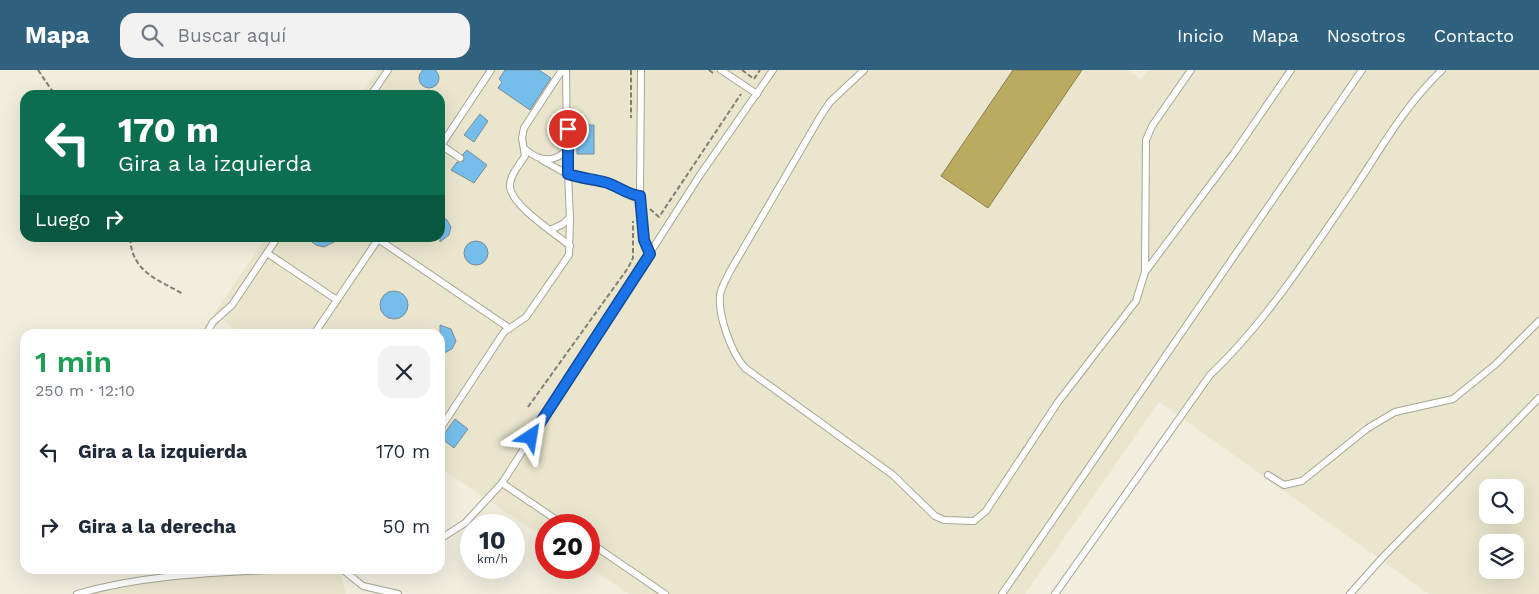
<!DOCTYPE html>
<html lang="es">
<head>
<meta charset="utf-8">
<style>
	:root { --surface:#fff; --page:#f2f2f3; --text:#1f2937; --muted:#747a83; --accent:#30627f }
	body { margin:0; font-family:"Work Sans",sans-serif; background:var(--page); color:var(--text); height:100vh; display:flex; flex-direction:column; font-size:19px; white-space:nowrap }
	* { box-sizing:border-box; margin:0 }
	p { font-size:16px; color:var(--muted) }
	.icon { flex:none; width:28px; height:28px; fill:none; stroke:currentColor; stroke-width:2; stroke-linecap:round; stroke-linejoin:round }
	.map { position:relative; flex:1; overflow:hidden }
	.details { position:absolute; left:20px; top:259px; width:425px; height:245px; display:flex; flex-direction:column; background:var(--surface); border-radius:15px; box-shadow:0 5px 20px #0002 }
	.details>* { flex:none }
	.hud { position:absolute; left:20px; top:20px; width:425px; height:152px; border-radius:15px; box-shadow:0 5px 20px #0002; background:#0b6e4f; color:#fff; overflow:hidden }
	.fabs { position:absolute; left:1479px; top:409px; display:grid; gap:10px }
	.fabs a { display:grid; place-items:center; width:45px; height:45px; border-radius:10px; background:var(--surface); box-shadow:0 5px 20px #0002; font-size:25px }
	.speed { position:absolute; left:460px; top:444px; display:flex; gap:10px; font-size:25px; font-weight:700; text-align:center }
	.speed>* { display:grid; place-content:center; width:65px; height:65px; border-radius:50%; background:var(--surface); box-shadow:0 5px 20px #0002; line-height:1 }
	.speed small { font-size:12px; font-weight:400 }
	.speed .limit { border:8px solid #d22; background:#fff; color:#111 }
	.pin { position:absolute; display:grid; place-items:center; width:42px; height:42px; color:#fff; margin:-21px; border:2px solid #fff; border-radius:50%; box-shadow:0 1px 5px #0007 }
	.me { position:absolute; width:55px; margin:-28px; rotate:33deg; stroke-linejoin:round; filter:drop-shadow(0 0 4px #0008) }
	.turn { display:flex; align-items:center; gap:18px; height:105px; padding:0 15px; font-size:22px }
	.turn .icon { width:65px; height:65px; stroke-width:2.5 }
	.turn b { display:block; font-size:35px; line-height:42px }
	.then { display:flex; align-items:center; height:48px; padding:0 15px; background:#0003; gap:10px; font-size:19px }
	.round { display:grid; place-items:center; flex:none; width:52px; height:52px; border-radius:15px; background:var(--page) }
	.summary { display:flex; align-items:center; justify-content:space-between; height:85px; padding:0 15px }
	h1 { font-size:30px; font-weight:600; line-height:38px; color:#1e9e55 }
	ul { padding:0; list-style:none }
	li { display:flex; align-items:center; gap:15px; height:75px; padding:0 15px }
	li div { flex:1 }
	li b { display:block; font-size:19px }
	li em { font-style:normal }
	header { display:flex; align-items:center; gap:30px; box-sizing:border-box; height:70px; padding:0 25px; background:var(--accent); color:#fff }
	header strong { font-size:24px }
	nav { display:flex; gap:28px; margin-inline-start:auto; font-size:18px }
	.search { width:350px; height:45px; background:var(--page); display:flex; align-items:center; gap:12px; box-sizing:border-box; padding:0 18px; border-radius:15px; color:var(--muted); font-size:19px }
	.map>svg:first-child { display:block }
</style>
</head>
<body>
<header>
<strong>Mapa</strong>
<div class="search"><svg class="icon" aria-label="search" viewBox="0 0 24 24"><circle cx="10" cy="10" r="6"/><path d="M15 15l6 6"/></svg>Buscar aquí</div>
<nav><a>Inicio</a><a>Mapa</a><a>Nosotros</a><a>Contacto</a></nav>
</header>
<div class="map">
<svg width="1539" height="524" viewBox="0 0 1539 524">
	<rect width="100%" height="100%" fill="#f1eede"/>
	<g fill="#eae6ce" fill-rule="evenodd">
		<path d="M378,0H1013L941,106L988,138L1082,0H1128L1141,9L1148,0H1539V524H1429L1159,332L1025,524H629L589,497V455H546V469L440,398V264H241L214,244L265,168H440V25H361ZM1488,418H1515V445H1488ZM1488,472H1515V500H1488Z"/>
		<path d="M286,499H340L346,524H77L157,507Z"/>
	</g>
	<path fill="#baab61" stroke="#897e49" d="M1013,0H1082L988,138L941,106Z"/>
	<g fill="#75beeb" stroke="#7d8b94">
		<circle cx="429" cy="8" r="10"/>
		<path d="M505,0H539L551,8L530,40L498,18L502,12L499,9Z"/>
		<path d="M480,44L488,51L474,72L464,65Z"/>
		<path d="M585,55H594V84H577V66L585,65Z"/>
		<path d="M467,80L487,95L474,113L451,100L457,92L464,91L463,84Z"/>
		<path d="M440,145L447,150L451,157L449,165L440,172Z"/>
		<path d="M307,168H342L324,177L316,175Z"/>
		<circle cx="476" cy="183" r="12"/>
		<circle cx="394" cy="235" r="14"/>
		<path d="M440,255L451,259L456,271L452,279L440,285Z"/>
		<path d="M455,349L468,359L454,378L441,368Z"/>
	</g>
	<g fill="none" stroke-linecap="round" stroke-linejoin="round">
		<g stroke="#a8a596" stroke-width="8">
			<g id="lane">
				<path d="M562,0L524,58L522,68L525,86C520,94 509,106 510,117C512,136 555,163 570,176"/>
				<path d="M641,0L640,126L644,170L650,184"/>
				<path d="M721,0L757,24"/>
				<path d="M864,0L830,32L820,47L729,203C726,210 721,218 720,225C718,246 731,282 745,298L893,405L935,446L944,450L974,451L986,441L1058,332L1136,231L1145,202L1146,70L1152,56L1191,0"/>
				<path d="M371,25L388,0"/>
				<path d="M441,75L460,88"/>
				<path d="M440,77L491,0"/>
				<path d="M526,80C539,91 555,94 567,79L566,0"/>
				<path d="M542,90L567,104L586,110L604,112L628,124L640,126"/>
				<path d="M550,160L563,154L570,147"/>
				<path d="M378,169L509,258"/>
				<path d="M267,183L337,230"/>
				<path d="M1145,202L1234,83L1291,0"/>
				<path d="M206,264L213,252L232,235L277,168"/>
				<path d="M314,264L379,168"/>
				<path d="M440,359L504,262L526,247L569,185L570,150L567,79"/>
				<path d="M1268,405L1284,415L1302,411L1368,358L1395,342L1453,329L1496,294L1539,251"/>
				<path d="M502,413L564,455"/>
				<path d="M440,469L465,453L502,413L700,105L773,0"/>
				<path d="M589,472L665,524"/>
				<path d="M342,499L363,516L398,524"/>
				<path d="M77,524C145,504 215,503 286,499"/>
				<path d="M1002,524L1362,0"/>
				<path d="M1055,524L1210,305C1264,254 1308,186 1350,125C1379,82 1404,36 1442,0"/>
				<path d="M1350,524L1382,488L1539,328"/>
			</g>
		</g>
		<g stroke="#817f75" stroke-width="2" stroke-dasharray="5 2.5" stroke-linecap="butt">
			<path d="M38,0L55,25"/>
			<path d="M631,0V48"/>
			<path d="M709,0L713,3"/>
			<path d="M742,0L754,9L760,0"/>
			<path d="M650,139L659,147L741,24"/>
			<path d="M130,168C132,202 157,209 183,224"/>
			<path d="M528,337L628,198L633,188V151"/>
		</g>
		<use href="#lane" stroke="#fff" stroke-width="6"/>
	</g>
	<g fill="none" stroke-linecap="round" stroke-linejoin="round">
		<g stroke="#114b97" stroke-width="12">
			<path id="route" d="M531,367L650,184L644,170L640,126C627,125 617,115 604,112C592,109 580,108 568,104V59"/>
		</g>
		<use href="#route" stroke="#1a73e8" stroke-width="9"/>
	</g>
</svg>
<div class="fabs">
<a><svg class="icon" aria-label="search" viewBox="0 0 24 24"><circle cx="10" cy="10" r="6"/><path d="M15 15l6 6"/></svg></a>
<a><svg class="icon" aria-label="layers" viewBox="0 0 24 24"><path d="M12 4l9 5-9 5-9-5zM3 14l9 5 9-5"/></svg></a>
</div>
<div class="speed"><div>10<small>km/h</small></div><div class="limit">20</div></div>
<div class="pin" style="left:568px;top:59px;background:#d93025"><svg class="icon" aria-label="arrive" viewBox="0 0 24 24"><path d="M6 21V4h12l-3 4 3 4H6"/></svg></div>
<svg class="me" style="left:531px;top:367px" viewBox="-20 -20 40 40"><path d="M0-17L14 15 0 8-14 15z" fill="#1a73e8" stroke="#fff" stroke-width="4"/></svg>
<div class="hud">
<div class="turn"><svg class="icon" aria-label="left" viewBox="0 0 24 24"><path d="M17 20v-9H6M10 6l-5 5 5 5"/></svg><div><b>170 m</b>Gira a la izquierda</div></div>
<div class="then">Luego<svg class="icon" aria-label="right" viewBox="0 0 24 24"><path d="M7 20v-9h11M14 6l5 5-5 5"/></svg></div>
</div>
<section class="details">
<div class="summary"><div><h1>1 min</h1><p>250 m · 12:10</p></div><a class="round"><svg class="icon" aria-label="close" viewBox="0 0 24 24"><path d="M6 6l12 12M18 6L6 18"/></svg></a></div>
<ul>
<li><svg class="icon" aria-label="left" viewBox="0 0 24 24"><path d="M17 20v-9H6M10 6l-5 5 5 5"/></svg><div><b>Gira a la izquierda</b></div><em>170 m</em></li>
<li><svg class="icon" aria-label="right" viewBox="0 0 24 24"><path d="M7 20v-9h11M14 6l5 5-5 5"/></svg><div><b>Gira a la derecha</b></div><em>50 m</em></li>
</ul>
</section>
</div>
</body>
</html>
